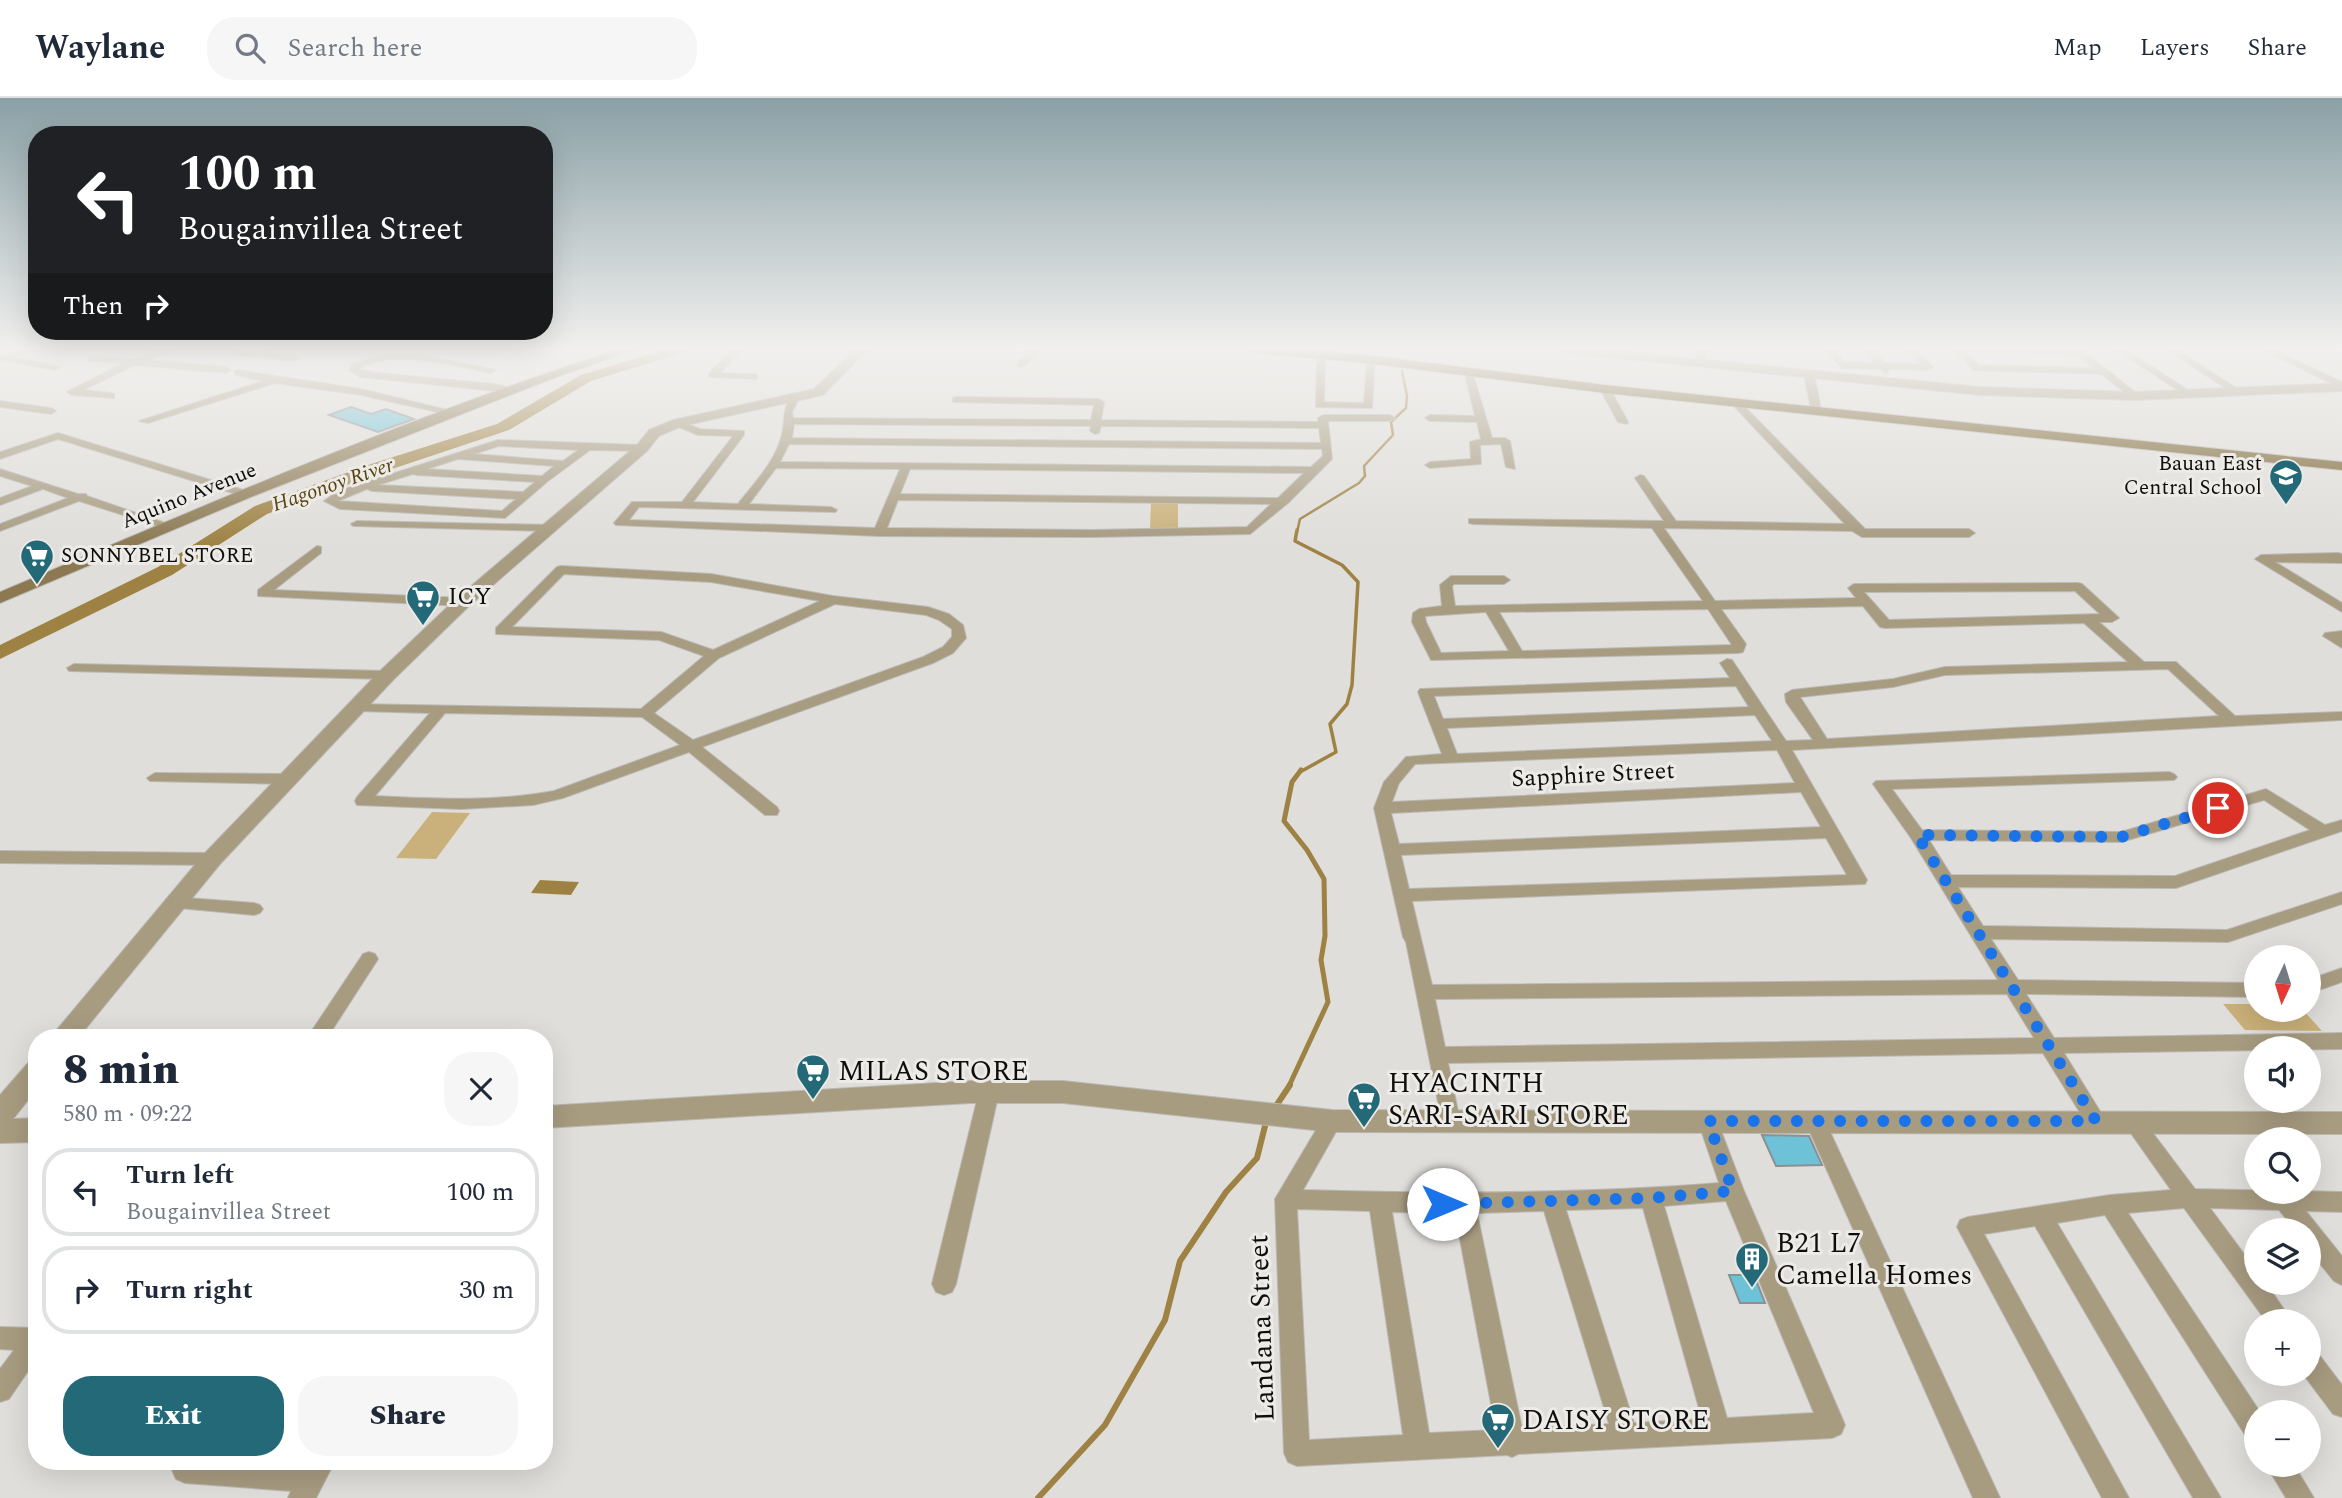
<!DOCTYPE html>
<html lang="en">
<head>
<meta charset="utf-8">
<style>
	:root { --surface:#fff; --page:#f6f6f7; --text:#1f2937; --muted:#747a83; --line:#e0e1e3; --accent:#236978 }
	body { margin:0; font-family:Spectral,serif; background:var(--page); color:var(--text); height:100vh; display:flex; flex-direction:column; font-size:26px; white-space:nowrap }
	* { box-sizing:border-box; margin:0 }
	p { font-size:23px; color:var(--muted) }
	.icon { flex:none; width:38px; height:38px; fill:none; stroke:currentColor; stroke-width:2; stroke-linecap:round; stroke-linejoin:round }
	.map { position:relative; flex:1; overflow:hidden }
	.panel { position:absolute; left:28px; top:931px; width:525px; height:441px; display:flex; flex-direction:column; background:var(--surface); border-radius:28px; box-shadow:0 7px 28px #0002 }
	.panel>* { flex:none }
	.guide { position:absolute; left:28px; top:28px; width:525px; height:214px; border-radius:28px; box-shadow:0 7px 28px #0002; background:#202124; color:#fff; overflow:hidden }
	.needle { width:46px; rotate:184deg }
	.controls { position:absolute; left:2244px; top:847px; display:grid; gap:14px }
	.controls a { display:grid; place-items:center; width:77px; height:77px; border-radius:50%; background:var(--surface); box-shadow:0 7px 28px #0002; font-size:35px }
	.pin { position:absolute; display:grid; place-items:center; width:60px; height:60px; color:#fff; margin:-30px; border:4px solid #fff; border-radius:50%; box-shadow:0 2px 7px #0007 }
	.me { position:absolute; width:77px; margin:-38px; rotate:90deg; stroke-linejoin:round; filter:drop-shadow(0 0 5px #0008) }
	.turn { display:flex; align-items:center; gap:24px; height:147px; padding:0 35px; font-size:32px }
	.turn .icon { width:91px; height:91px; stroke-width:2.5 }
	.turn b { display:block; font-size:49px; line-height:60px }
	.then { display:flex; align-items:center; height:66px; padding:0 35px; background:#0003; gap:14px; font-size:26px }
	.round { display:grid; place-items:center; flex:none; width:74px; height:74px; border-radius:28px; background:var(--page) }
	.headline { display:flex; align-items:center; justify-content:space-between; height:119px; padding:0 35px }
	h1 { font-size:42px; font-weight:800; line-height:52px }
	.button { display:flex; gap:14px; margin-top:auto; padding:14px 35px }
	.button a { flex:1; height:80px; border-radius:28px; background:var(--accent); color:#fff; font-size:28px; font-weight:800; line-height:80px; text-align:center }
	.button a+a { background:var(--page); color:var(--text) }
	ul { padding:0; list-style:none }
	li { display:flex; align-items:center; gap:21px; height:88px; margin:0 14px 10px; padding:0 21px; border:4px solid var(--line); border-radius:28px }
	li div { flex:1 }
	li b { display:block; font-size:26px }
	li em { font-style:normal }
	header { display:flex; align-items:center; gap:42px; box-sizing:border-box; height:98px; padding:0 35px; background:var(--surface); border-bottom:2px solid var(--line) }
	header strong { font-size:33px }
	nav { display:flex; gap:38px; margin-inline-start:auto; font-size:24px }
	.search { width:490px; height:63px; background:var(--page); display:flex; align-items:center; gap:18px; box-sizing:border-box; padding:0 24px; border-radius:28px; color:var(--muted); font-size:26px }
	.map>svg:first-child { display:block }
</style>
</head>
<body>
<header>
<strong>Waylane</strong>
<div class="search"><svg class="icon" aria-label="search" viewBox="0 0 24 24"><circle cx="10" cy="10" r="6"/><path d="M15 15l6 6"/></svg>Search here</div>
<nav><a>Map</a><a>Layers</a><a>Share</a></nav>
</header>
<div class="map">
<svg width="2342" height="1400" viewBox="0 0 2342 1400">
	<rect width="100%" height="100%" fill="#e0deda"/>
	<g fill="#cab17b">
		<path d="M1151,405H1178V431H1150Z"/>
		<path d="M432,714L470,715L436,761L396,760Z"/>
		<path d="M2223,906H2256V912H2303L2322,933L2245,932Z"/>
	</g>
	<path fill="#9e8243" d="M540,782L578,784H579L571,797L531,795Z"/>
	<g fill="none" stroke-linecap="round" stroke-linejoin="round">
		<path stroke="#9e8243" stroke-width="2.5" d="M1297,434L1300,421L1359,385L1365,378L1364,368L1393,337L1391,324L1406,310L1407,298L1402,273"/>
		<path stroke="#9e8243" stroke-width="3.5" d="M1297,432L1295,443L1342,467L1358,484L1352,587L1347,606L1330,626L1336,654L1300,674"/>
		<path stroke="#9e8243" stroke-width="5" d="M1289,988L1328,904L1321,862L1325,838L1324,781L1307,752L1284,723L1292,684L1301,672"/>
		<g stroke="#9e8243" stroke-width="6">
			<path d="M1274,1011L1290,987"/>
			<path d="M1038,1400L1105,1327L1165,1222L1180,1163L1226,1094L1257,1060L1266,1024"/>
		</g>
		<path fill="#9e8243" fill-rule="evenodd" d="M667,251H687L685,254L591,283L509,332L380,375L267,416L172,477L0,561V547L158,469L255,408L368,367L497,326L581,277Z"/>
	</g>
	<g fill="#6dc2d7" stroke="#8b9091" stroke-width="2">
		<path d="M351,309L371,316L386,311L414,321L378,334L329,317Z"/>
		<path d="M1762,1037L1809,1038L1822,1067L1776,1068Z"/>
		<path d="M1729,1177H1754L1765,1205H1740Z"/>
	</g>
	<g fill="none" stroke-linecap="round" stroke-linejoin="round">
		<g stroke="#bab9b5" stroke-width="2">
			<g id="minor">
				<path d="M30,251H44L14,259L60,269L55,272L0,262V258Z"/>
				<path d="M147,251H170L173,253L149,262L226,269L231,272L226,275L135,267L83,292L111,295L114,296V300L72,297L67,294L123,265L92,263L89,262V258L134,261L156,254Z"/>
				<path d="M235,251L295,257L300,260L295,263L237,257L233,254Z"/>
				<path d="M733,251H742L720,275L754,276L757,277V281L709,279V275Z"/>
				<path d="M1032,251H1041L1024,268H1018V264Z"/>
				<path d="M1698,251H1706L1705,266L1697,264Z"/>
				<path d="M1824,251H1832L1845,264L1875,265L1863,251H1872L1885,265L1920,266L1906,251H1915L1933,269L1928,272L1890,271L1886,275L1880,271L1842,270Z"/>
				<path d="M1953,251L2082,252L2140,298L2132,300L2101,276L1974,272ZM1965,253L2077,257L2094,270L1979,267Z"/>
				<path d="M2116,251H2125L2194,296L2186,298Z"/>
				<path d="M2166,251H2176L2244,295L2236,297Z"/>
				<path d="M2262,251H2272L2342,284V291Z"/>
				<path d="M1321,253L1325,256L1324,304L1364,305L1367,262L1375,260L1372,310L1316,309L1317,256Z"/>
				<path d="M388,256L422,257L496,272L491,275C454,268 391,249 359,271L379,275L495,286L519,292L514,295L360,279L349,272L352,266Z"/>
				<path d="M1464,271L1472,273L1492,340H1505L1510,343L1515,371L1506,369L1501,346L1480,347L1481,366L1430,370L1425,367L1430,364L1471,361L1470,344L1481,341L1477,324L1430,323L1425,320L1430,317L1475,318Z"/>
				<path d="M238,272L361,291L460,315L455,318L361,297L275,285L148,325L139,323L263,283L235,277V273Z"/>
				<path d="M1809,272L1814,275L1821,312L1816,315L1811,312L1804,275Z"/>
				<path d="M1602,289L1610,291L1628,324L1627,326L1618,324L1600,291Z"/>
				<path d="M795,296L800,299L792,314L793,320L1091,322L1094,307L953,304V300L956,299L1099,301L1104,304L1101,322L1318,324V320L1323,317H1390L1395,320L1390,323H1328L1332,361L1288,405L1250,436L1092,439L879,438L616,427L614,425L632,404H682L733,338L698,337L674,327L673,325L678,322L700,331L744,333V337L693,404L738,406C754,385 774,365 781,340C787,321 780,316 792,297ZM794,326L1091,328L1090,333L1095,336L1099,335L1101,328L1319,330L1321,345L792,340ZM789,346L1322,351L1323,358L1311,369L780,364ZM776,370L900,371L875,430L629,422L639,409L835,414L837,412L831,409L749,406ZM910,371L1304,375L1278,400L900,396ZM898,402L1271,406L1247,429L1092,432L887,430Z"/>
				<path d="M1732,302H1738L1865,431H1969L1975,435L1969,439H1862L1852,433L1664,430L1715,503L1856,500L1848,490L1854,486L2078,485L2082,486L2119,520L2112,524H2099L2144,564H2176L2235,618L2342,614V622L1792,652L1867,782L1865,786L1412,803L1432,887L1998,882L1911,740L1873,686L1876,683L2169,674L2174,676L2177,679L2174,682L1892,691L1922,732L2121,734L2266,691L2325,727L2342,722V733L2176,790L1958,789L1983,828L2227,832L2342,794V806L2228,844L1991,841L2018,882L2256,885V899L2026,896L2054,940L2342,935V951L2064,955L2106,1023L2103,1029L2096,1032L2089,1029L2043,955L1448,965L1460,1023L1457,1029L1450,1032L1443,1029L1406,844L1403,839L1374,710L1384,684L1406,659L1442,656L1418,594L1420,591L1730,580L1720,565L1727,561L1732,562L1786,643L1813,642L1786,604L1785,596L1792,592L1893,581L1945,569L2128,564L2084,525L1885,530L1880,529L1863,508L1721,511L1746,546L1743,554L1738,555L1431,562L1412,524L1413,515L1419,511L1442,508L1440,487L1451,478H1504L1510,482L1504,486H1454L1452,488L1455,508L1703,503L1652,430L1473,426L1469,425V421L1664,423L1635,380L1640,377L1644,378L1676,423L1845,426L1732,306ZM2075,493L2100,516L1889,522L1864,494ZM1708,511L1732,547L1522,553L1499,514ZM1486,514L1509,553L1441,555L1426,524L1425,518ZM2168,571L2219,618L1827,641L1800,599L1893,589L1945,577ZM1736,588L1749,609L1443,621L1434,598ZM1755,617L1772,643L1457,656L1447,630ZM1777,652L1795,685L1392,704L1399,685L1415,666ZM1801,694L1821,729L1399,746L1391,715ZM2264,702L2310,732L2175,778L1951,777L1929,742L2121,744ZM1826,740L1847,777L1409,791L1401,757ZM2007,896L2034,940L1445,949L1435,901Z"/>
				<path d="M0,303L51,310L56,313L51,316L0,309Z"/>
				<path d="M58,335L250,394L252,396L242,398L58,341L0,361V354Z"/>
				<path d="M498,342L642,347L647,350L642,353L590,352L548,383L505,420L340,411L324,403L338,393ZM499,348L578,352L563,363L474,356ZM458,361L554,368L542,378L427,371ZM413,376L417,377L535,384L523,394L378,387ZM367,391L372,393L516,401L502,413L338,403Z"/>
				<path d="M0,371L78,396H86L87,398L174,428L172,430H164L79,403L0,433V426L68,400L43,391L0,407V400L32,388L0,378Z"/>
				<path d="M357,423L551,427L557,430L551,433L353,428L351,426Z"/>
				<path d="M317,448L321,449V455L274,492L463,500L469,504L463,508L258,498V492Z"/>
				<path d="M2338,455L2342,456V465L2275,464L2342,505V514L2255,461L2261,457Z"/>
				<path d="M561,468L711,476L833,498L928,509L949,516L963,527L966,540L953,555L933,565L702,649L777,709L779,713L777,717H765L689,654L563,700L533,707L461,711L357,707L355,703L357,699L430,615L357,613L352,612L350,609L352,606L641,611L704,558L659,542L496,536V530L557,469ZM564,476L711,484L820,503L713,552L661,534L512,529ZM835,506L926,517L939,522L952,531V539L943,549L923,559L693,642L654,615L719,560ZM445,615L642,619L680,647L554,693C494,704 435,701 375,698Z"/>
				<path d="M2342,533V550L2323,538L2325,535Z"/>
				<path d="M74,566L387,573L394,577L387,581L69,573L67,570Z"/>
				<path d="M155,675L288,676L296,681L288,686L150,683L147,680Z"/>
				<path d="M0,753L212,755L220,761L212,767L0,765Z"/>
				<path d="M174,799L254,805L260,807L263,811L260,815L254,817L168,809L165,805L168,801Z"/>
				<path d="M369,854L375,856L378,861L327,940H307L363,856Z"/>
				<path d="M2342,870V884L2308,896V882Z"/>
				<path d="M989,986L996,988L999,994L956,1186L952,1194L944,1197L936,1194L932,1186L979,994L982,988Z"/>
				<path d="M1332,1014L1339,1017L1342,1023L1303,1092C1442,1096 1580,1096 1719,1085L1698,1023L1701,1017L1708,1014L1715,1017L1744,1093L1845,1327L1841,1336L1832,1340L1518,1356L1512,1359L1507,1357L1297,1368L1288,1364L1284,1355L1275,1101L1325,1017ZM1726,1103L1814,1315L1727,1320L1664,1108ZM1643,1110L1702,1321L1634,1325L1566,1112ZM1297,1111L1370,1113L1403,1337L1309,1342ZM1544,1113L1609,1326L1522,1330L1477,1115ZM1392,1114L1455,1115L1496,1332L1429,1335Z"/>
				<path d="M1815,1014L1822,1017L1825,1023L2000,1400H1973L1805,1023L1808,1017Z"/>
				<path d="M2133,1015L2140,1018L2195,1091L2342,1094V1114L2306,1113L2342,1158V1187L2334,1183L2308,1151V1132H2295L2279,1112L2210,1110L2256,1172V1185H2266L2292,1223H2266L2184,1110L2128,1115L2260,1314H2256V1344L2247,1340L2105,1117L2057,1125L2221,1400H2193L2035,1128L1984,1136L2129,1400H2102L1957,1129L1960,1122L1968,1119L2110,1097L2171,1092L2123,1024L2126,1018Z"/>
				<path d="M0,1229L37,1230V1260L9,1301L0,1304V1271L14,1252L0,1251Z"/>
				<path d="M2308,1250L2317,1254L2342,1287V1319L2333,1316L2303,1276H2308Z"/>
				<path d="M176,1363H245L305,1367L307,1363H335L316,1400H288L291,1393L185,1385L176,1381L172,1372Z"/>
				<path d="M2266,1367H2294L2314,1400H2286Z"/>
			</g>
		</g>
		<g stroke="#bab9b5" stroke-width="2">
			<g id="tertiary">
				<path d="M856,251H868L823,297L682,328L659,338L647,353L469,508L394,581L220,766L78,940H50L204,756L380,573L457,500L637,347L649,332L673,322L814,291Z"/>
				<path d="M1558,251H1596L1980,289L2135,294L2342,285V293L2135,302L1980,297L1564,255Z"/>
				<path d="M37,962V991L13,1021L37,1020V1044L0,1045V997L28,965Z"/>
				<path d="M970,983H1063L1332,1012L2342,1014V1036L1332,1034L1063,1005H970L544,1030V1008Z"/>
			</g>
		</g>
		<g stroke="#bab9b5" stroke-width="2">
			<path id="secondary" d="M620,251H637L554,280L251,399L0,505V494C204,408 409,318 620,251Z"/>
		</g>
		<g stroke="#bab9b5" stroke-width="2">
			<path id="primary" d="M1250,251H1291L1366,257L1605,287L2342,364V372L1605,295L1366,265L1256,255Z"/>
		</g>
		<use href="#minor" fill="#a79b80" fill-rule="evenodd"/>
		<use href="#tertiary" fill="#a79b80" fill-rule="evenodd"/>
		<use href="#secondary" fill="#8c7952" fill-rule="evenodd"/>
		<use href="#primary" fill="#78622f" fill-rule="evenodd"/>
	</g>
	<linearGradient id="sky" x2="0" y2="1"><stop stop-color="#8aa0a6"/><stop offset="0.56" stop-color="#f1f0ee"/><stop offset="1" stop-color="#f1f0ee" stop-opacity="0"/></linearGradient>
	<rect width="2342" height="447" fill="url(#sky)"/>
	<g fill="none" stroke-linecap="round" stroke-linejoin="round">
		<path stroke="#1a73e8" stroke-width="12" stroke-dasharray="0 21.6" d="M1443,1106L1651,1100L1733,1093L1708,1023H2096L1917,737L2121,739L2218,710"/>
	</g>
	<defs>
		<g id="school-pin" transform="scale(1.75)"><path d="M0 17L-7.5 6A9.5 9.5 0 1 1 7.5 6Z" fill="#236978" stroke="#edebe7"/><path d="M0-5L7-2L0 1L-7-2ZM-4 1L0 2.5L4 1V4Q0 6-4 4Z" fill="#fff"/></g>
		<g id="supermarket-pin" transform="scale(1.75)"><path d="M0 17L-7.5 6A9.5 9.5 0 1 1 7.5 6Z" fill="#236978" stroke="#edebe7"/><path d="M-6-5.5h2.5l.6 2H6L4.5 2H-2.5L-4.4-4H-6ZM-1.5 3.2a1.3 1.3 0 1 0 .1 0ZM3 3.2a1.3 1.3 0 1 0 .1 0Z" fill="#fff"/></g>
		<g id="building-pin" transform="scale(1.75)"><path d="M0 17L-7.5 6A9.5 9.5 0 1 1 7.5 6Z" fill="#236978" stroke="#edebe7"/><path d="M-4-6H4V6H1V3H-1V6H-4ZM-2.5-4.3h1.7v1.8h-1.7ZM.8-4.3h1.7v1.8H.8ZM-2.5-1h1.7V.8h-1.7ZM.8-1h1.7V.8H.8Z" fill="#fff"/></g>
	</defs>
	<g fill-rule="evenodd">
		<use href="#school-pin" x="2286" y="378"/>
		<use href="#supermarket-pin" x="37" y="458"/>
		<use href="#supermarket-pin" x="423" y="499"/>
		<use href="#supermarket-pin" x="813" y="973"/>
		<use href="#supermarket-pin" x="1364" y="1001"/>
		<use href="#building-pin" x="1752" y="1161"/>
		<use href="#supermarket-pin" x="1498" y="1322"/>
	</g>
	<g text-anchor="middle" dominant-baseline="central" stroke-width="6" stroke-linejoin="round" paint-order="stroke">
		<g font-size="21" fill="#0f0e0d" stroke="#edebe7" text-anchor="end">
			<text x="2262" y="366">Bauan East<tspan x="2262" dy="24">Central School</tspan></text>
			<text x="61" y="458" text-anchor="start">SONNYBEL STORE</text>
		</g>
		<g font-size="21" font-style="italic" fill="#584311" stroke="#edebe7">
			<text transform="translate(333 387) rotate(-19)">Hagonoy River</text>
		</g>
		<g font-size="21" fill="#0f0e0d" stroke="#edebe7">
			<text transform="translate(189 398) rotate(-22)">Aquino Avenue</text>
		</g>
		<g font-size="24" fill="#0f0e0d" stroke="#edebe7" text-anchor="start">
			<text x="448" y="499">ICY</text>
		</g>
		<g font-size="24" fill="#0f0e0d" stroke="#edebe7">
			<text transform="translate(1593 677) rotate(-3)">Sapphire Street</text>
		</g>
		<g font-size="28" fill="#0f0e0d" stroke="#edebe7" text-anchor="start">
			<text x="838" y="973">MILAS STORE</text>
			<text x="1388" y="985">HYACINTH<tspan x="1388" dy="32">SARI-SARI STORE</tspan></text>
			<text x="1776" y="1145">B21 L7<tspan x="1776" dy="32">Camella Homes</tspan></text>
			<text x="1522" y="1322">DAISY STORE</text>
		</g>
		<g font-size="28" fill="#0f0e0d" stroke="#edebe7">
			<text transform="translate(1262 1230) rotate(-92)">Landana Street</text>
		</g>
	</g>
</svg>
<div class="controls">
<a><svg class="needle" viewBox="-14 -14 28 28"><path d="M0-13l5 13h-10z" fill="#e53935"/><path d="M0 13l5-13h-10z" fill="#747a83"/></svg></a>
<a><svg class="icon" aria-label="sound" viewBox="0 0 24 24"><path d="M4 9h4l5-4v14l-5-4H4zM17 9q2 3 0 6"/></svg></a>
<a><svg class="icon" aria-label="search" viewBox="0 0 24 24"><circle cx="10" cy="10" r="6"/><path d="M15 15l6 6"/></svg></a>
<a><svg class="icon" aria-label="layers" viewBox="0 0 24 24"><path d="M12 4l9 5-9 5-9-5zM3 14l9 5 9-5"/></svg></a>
<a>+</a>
<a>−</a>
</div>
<div class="pin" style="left:2218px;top:710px;background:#d93025"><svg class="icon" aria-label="arrive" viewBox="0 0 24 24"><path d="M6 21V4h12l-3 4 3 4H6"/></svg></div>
<svg class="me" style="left:1443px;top:1106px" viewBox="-20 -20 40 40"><circle r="19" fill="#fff"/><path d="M0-13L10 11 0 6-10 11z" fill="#1a73e8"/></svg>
<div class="guide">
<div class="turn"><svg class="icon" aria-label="left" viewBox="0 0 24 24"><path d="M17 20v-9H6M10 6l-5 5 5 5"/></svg><div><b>100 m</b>Bougainvillea Street</div></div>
<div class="then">Then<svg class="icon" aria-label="right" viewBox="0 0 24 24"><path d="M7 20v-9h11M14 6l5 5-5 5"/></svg></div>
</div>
<section class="panel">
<div class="headline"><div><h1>8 min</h1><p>580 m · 09:22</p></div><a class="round"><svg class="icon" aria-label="close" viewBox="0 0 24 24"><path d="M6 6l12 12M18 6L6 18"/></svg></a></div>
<ul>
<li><svg class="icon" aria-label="left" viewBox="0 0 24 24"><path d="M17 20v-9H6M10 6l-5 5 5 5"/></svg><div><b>Turn left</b><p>Bougainvillea Street</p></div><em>100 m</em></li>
<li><svg class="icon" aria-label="right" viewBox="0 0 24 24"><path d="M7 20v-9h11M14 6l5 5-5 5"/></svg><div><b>Turn right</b></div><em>30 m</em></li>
</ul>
<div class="button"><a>Exit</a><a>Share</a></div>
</section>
</div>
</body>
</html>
